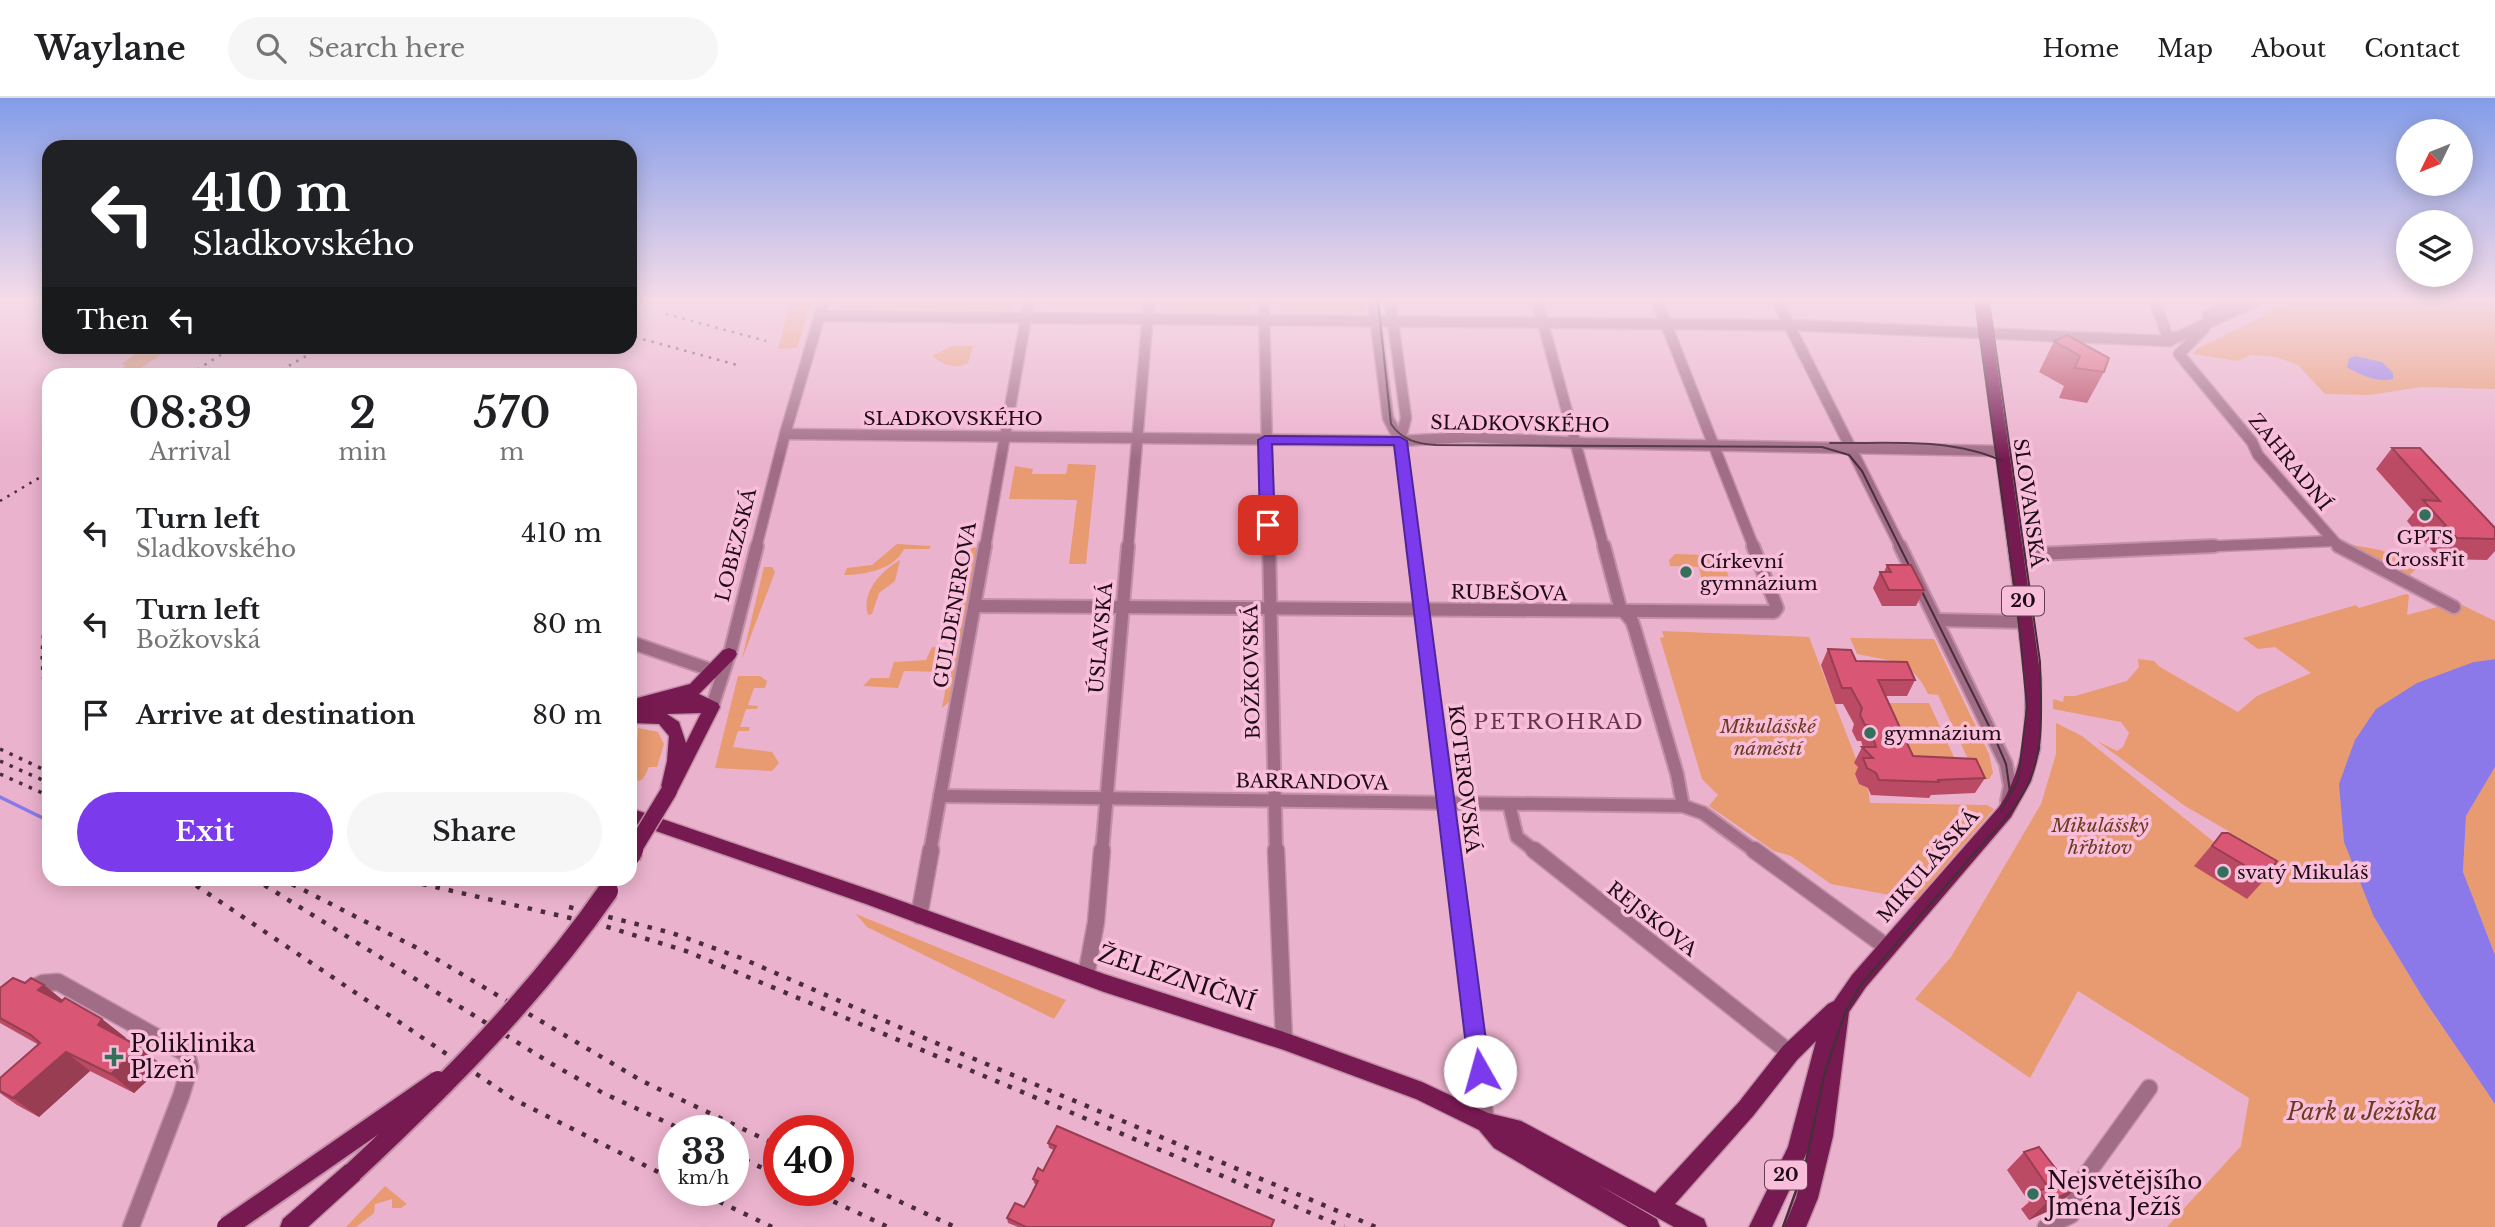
<!DOCTYPE html>
<html lang="en">
<head>
<meta charset="utf-8">
<style>
	:root { --surface:#fff; --page:#f6f6f6; --text:#202124; --muted:#757577; --line:#e0e0e0; --accent:#7c3aed }
	body { margin:0; font-family:"Libre Baskerville",serif; background:var(--page); color:var(--text); height:100vh; display:flex; flex-direction:column; font-size:26px; white-space:nowrap }
	* { box-sizing:border-box; margin:0 }
	p { font-size:23px; color:var(--muted) }
	.icon { flex:none; width:38px; height:38px; fill:none; stroke:currentColor; stroke-width:2; stroke-linecap:round; stroke-linejoin:round }
	.map { position:relative; flex:1; overflow:hidden }
	.sheet { position:absolute; left:42px; top:270px; width:595px; height:518px; display:flex; flex-direction:column; background:var(--surface); border-radius:21px; box-shadow:0 4px 18px #0003 }
	.sheet>* { flex:none }
	.hud { position:absolute; left:42px; top:42px; width:595px; height:214px; border-radius:21px; box-shadow:0 4px 18px #0003; background:#202124; color:#fff; overflow:hidden }
	.needle { width:46px; rotate:227deg }
	.buttons { position:absolute; left:2396px; top:21px; display:grid; gap:14px }
	.buttons a { display:grid; place-items:center; width:77px; height:77px; border-radius:50%; background:var(--surface); box-shadow:0 4px 18px #0003; font-size:35px }
	.speed { position:absolute; left:658px; top:1017px; display:flex; gap:14px; font-size:35px; font-weight:700; text-align:center }
	.speed>* { display:grid; place-content:center; width:91px; height:91px; border-radius:50%; background:var(--surface); box-shadow:0 4px 18px #0003; line-height:1 }
	.speed small { font-size:18px; font-weight:400 }
	.speed .limit { border:10px solid #d22; background:#fff; color:#111 }
	.pin { position:absolute; display:grid; place-items:center; width:60px; height:60px; color:#fff; margin:-30px; border-radius:14px; box-shadow:0 4px 10px #0006 }
	.me { position:absolute; width:77px; margin:-38px; rotate:353deg; stroke-linejoin:round; filter:drop-shadow(0 0 5px #0008) }
	.turn { display:flex; align-items:center; gap:24px; height:147px; padding:0 35px; font-size:32px }
	.turn .icon { width:91px; height:91px; stroke-width:2.5 }
	.turn b { display:block; font-size:49px; line-height:60px }
	.then { display:flex; align-items:center; height:66px; padding:0 35px; background:#0003; gap:14px; font-size:26px }
	.eta { display:flex; justify-content:space-evenly; align-items:center; height:119px; text-align:center }
	.eta b { font-size:42px; font-weight:600; line-height:49px }
	.button { display:flex; gap:14px; margin-top:auto; padding:14px 35px }
	.button a { flex:1; height:80px; border-radius:42px; background:var(--accent); color:#fff; font-size:28px; font-weight:600; line-height:80px; text-align:center }
	.button a+a { background:var(--page); color:var(--text) }
	ul { padding:0; list-style:none }
	li { display:flex; align-items:center; gap:21px; height:91px; padding:0 35px }
	li div { flex:1 }
	li b { display:block; font-size:26px }
	li em { font-style:normal }
	header { display:flex; align-items:center; gap:42px; box-sizing:border-box; height:98px; padding:0 35px; background:var(--surface); border-bottom:2px solid var(--line) }
	header strong { font-size:33px }
	nav { display:flex; gap:38px; margin-inline-start:auto; font-size:24px }
	.search { width:490px; height:63px; background:var(--page); display:flex; align-items:center; gap:18px; box-sizing:border-box; padding:0 24px; border-radius:38px; color:var(--muted); font-size:26px }
	.map>svg:first-child { display:block }
</style>
</head>
<body>
<header>
<strong>Waylane</strong>
<div class="search"><svg class="icon" aria-label="search" viewBox="0 0 24 24"><circle cx="10" cy="10" r="6"/><path d="M15 15l6 6"/></svg>Search here</div>
<nav><a>Home</a><a>Map</a><a>About</a><a>Contact</a></nav>
</header>
<div class="map">
<svg width="2495" height="1129" viewBox="0 0 2495 1129">
	<rect width="100%" height="100%" fill="#ebb2cd"/>
	<g fill="#e89a71">
		<path d="M791,203H811L797,250L778,251Z"/>
		<path d="M840,203H1013L1012,212L838,210Z"/>
		<path d="M1042,203H1134L1133,209L1041,208Z"/>
		<path d="M1163,203H1249L1250,214L1162,213Z"/>
		<path d="M1278,203H1364L1365,215L1279,214Z"/>
		<path d="M2294,203H2495V291L2421,289L2370,297L2325,296L2298,267L2276,259L2251,257L2238,263L2193,256L2197,251Z"/>
		<path d="M952,248H973L968,265C954,272 945,267 932,258Z"/>
		<path d="M145,249H172L132,276H110L126,268L122,266Z"/>
		<path d="M1068,366L1096,367L1086,466H1069L1077,402L1009,401L1015,368L1033,371L1032,376H1066Z"/>
		<path d="M897,446L931,448L929,451H904C895,471 865,477 844,477L847,470L872,467Z"/>
		<path d="M2348,446L2380,452L2421,467L2407,479Z"/>
		<path d="M972,447L978,452L950,603L942,610Z"/>
		<path d="M1675,456L1707,457L1709,463H1723L1732,488H1730L1731,492H1723L1721,487H1709L1710,492L1702,491L1699,483H1702L1699,469L1670,468L1669,462Z"/>
		<path d="M900,462L895,483L879,495L872,516L868,517C861,494 881,473 900,462Z"/>
		<path d="M764,469H772L775,474L742,561Z"/>
		<path d="M2406,496L2409,497L2407,517L2456,504L2495,523V561L2474,564L2374,819L2423,900L2495,1006V1129H2167L2241,1048L2249,1000L2078,893L2030,980L1915,901L1951,859L2041,706L2056,656V625L2082,638L2219,748L2230,734L2185,708L2097,643L2117,653L2123,649L2129,635L2121,624L2053,611V601L2063,604L2064,598H2075L2127,583L2139,569L2138,561L2154,563L2160,569L2238,614L2257,598L2311,575L2275,549L2258,551L2243,540L2356,507L2359,510Z"/>
		<path d="M1662,533L1809,539L1860,671L1855,677L1859,686L1868,690L1870,705L1987,707L1994,711L1916,802L1831,786L1791,758L1774,753L1709,708L1718,697L1702,681L1660,540L1664,539Z"/>
		<path d="M1850,540L1934,541L1989,656L1993,675L1989,681L1978,682L1938,597L1928,596C1913,562 1890,563 1857,556Z"/>
		<path d="M932,549L947,550L943,574L904,573L898,590L863,588L871,580H889L894,564L926,562Z"/>
		<path d="M738,578H760L767,583L765,590H754L748,607L758,608L757,611H746L740,629H750L749,633H738L733,649L772,654L779,665L772,673L715,670Z"/>
		<path d="M1886,605H1929L1954,659H1910Z"/>
		<path d="M638,630L658,634L664,646L657,669H649L643,681L639,683L635,681Z"/>
		<path d="M2495,669V857L2463,775L2466,718Z"/>
		<path d="M856,816L1066,902L1054,921L867,829Z"/>
		<path d="M385,1088L407,1106L401,1110H392V1101L375,1106L374,1115L356,1129H346Z"/>
	</g>
	<g fill="#8b78e9">
		<path d="M2355,258L2382,264L2393,275V281C2379,285 2359,277 2347,269L2349,260Z"/>
		<path d="M2495,561V669L2466,718L2463,774L2495,857V1006L2423,900L2374,819L2344,744L2339,686L2355,642L2376,611L2417,585L2474,564Z"/>
	</g>
	<g fill="none" stroke-linecap="round" stroke-linejoin="round">
		<path stroke="#8b78e9" stroke-width="3.5" d="M0,699L49,723"/>
		<path stroke="#8b78e9" stroke-width="4.5" d="M160,780L168,784L178,783"/>
		<g stroke="#c291a8" stroke-width="13">
			<g id="minor-far2">
				<path d="M1264,203L1269,450"/>
				<path d="M1373,203L1388,320L1400,343"/>
				<path d="M1390,203L1406,320L1400,343L1413,450"/>
				<path d="M1537,203L1604,450"/>
				<path d="M1657,203L1754,450"/>
				<path d="M1777,203L1901,450"/>
				<path d="M2155,203L2169,243L2175,239"/>
				<path d="M820,218L1789,227L2169,243L2255,203"/>
				<path d="M2208,218L2231,203"/>
				<path d="M2204,231L2179,256L2252,344L2258,357L2340,450"/>
				<path d="M785,336L1400,343L1469,339L1585,345L2003,353"/>
				<path d="M756,450L785,336L824,203"/>
				<path d="M985,450L1029,203"/>
				<path d="M1128,450L1149,203"/>
				<path d="M2174,450L2332,443"/>
			</g>
		</g>
		<g stroke="#c291a8" stroke-width="16">
			<g id="minor-far1">
				<path d="M1269,448L1276,754"/>
				<path d="M1413,448L1452,754"/>
				<path d="M1604,448L1620,509L1632,523L1635,532L1677,676L1683,708"/>
				<path d="M1900,448L2006,666L2010,688L2007,703"/>
				<path d="M2338,448L2454,509"/>
				<path d="M2017,457L2214,448"/>
				<path d="M975,508L1774,514L1777,510L1753,448"/>
				<path d="M1937,522L2026,524"/>
				<path d="M630,544L720,575"/>
				<path d="M712,609L731,551L757,448"/>
				<path d="M940,698L1683,708L1703,715L1756,754"/>
				<path d="M1509,706L1517,739L1536,754"/>
				<path d="M930,754L985,448"/>
				<path d="M1102,754L1128,448"/>
			</g>
		</g>
		<g stroke="#c291a8" stroke-width="19">
			<g id="minor">
				<path d="M1276,752L1284,943"/>
				<path d="M1452,752L1486,1025"/>
				<path d="M1534,752L1790,955"/>
				<path d="M1754,752L1888,850"/>
				<path d="M919,818L931,752"/>
				<path d="M1086,878L1096,824L1102,752"/>
				<path d="M28,893L43,885L58,884L187,956L190,969L181,998L131,1129"/>
				<path d="M2046,1129L2071,1117L2079,1087L2149,990"/>
			</g>
		</g>
		<g stroke="#c291a8" stroke-width="3">
			<g id="major">
				<path d="M1976,203H1988L2041,581L2040,651L2031,683L2011,719L1866,889L1849,914L1833,1038L1818,1100L1806,1129H1784L1796,1100L1809,1050L1772,1129H1749L1788,1049L1816,943L1797,962L1753,1018L1675,1106L1704,1121L1707,1129H1674L1597,1086L1657,1121L1660,1129H1628L1494,1050L1479,1032L1416,1001L1284,952L1104,894L866,806L630,724V710L879,795L1104,876L1284,934L1422,984L1488,1015L1521,1023L1655,1095L1739,1004L1783,948L1828,906L1834,903L1852,877L1999,709C2025,669 2027,628 2025,581Z"/>
				<path d="M729,550L735,552L737,556L735,560L699,596L718,605L720,609L675,698L669,700L663,698L660,693L667,663L669,638L659,626L630,625V602L690,586L723,552ZM701,615L686,645L679,624L667,616Z"/>
				<path d="M353,1063L361,1067L364,1074L361,1081L308,1129H280L283,1121L345,1067Z"/>
			</g>
		</g>
		<use href="#minor-far2" stroke="#a16d86" stroke-width="10"/>
		<use href="#minor-far1" stroke="#a16d86" stroke-width="12"/>
		<use href="#minor" stroke="#a16d86" stroke-width="16"/>
		<use href="#major" fill="#781a52" fill-rule="evenodd"/>
		<g stroke="#492d3b" stroke-width="2">
			<path d="M1378,203L1391,326C1402,342 1417,346 1436,347L1822,349L1849,357L1862,373L1994,638L2006,666L2010,694"/>
			<path d="M1975,203L2018,516L2027,609L2018,682L2001,713"/>
			<path d="M1830,345C1886,346 1950,339 2002,363"/>
			<path d="M1976,754C1992,735 2012,716 2024,694C2046,657 2041,606 2040,564L1989,203"/>
		</g>
		<path stroke="#492d3b" stroke-width="2.5" d="M1783,1129L1805,1068L1825,974L1845,915L1860,888L1977,752"/>
		<g stroke="#492d3b" stroke-width="2.5" stroke-dasharray="2.5 6" stroke-linecap="butt">
			<path d="M666,216L766,243"/>
			<path d="M635,239L737,267"/>
			<path d="M190,276L235,248"/>
			<path d="M274,276L324,248"/>
			<path d="M0,403L49,374"/>
		</g>
		<g stroke="#492d3b" stroke-width="3.5" stroke-dasharray="3.5 7" stroke-linecap="butt">
			<path d="M49,506C41,540 39,572 49,606"/>
			<path d="M0,651L49,674"/>
			<path d="M0,663L49,685"/>
			<path d="M0,676L49,698"/>
		</g>
		<g stroke="#492d3b" stroke-width="4.5" stroke-dasharray="4.5 9" stroke-linecap="butt">
			<path d="M185,780L515,1002L674,1082"/>
			<path d="M253,780L552,966L603,995L683,1032"/>
			<path d="M280,780L421,852L642,983L779,1048"/>
			<path d="M396,780L601,827L686,853L1344,1129"/>
			<path d="M569,809L672,835L741,860L929,942L1376,1129"/>
			<path d="M733,1056L779,1078"/>
			<path d="M838,1075L955,1129"/>
			<path d="M695,1092L772,1129"/>
			<path d="M809,1092L888,1129"/>
		</g>
		<g stroke="#c291a8" stroke-width="19" stroke-linecap="butt">
			<path id="major-bridge-far1" d="M632,754L669,693"/>
		</g>
		<g stroke="#c291a8" stroke-width="24" stroke-linecap="butt">
			<g id="major-bridge">
				<path d="M630,758L633,752"/>
				<path d="M353,1074C446,987 535,898 608,793"/>
				<path d="M227,1129L438,983"/>
			</g>
		</g>
		<use href="#major-bridge-far1" stroke="#781a52" stroke-width="16"/>
		<use href="#major-bridge" stroke="#781a52" stroke-width="20"/>
	</g>
	<g fill="#bb4b65">
		<path d="M2067,237L2104,274L2087,305L2059,300L2064,288L2039,274L2054,243Z"/>
		<path d="M2392,350L2495,430V453L2487,462L2439,461L2407,423L2414,414L2376,371Z"/>
		<path d="M1887,467L1924,492L1916,508H1882L1873,490L1880,474H1884Z"/>
		<path d="M1828,551L1856,563L1915,582L1907,598H1885L1913,658L1985,680L1975,695L1931,697L1929,700L1871,697L1868,690L1859,686L1855,676L1858,669L1854,665L1862,649H1863L1861,643H1857L1852,633L1854,626L1843,606H1835L1821,567Z"/>
		<path d="M2222,735L2266,780L2247,801L2194,768Z"/>
		<path d="M44,887L63,902L102,921L126,940L125,941L163,968L134,995L90,973L39,1019L17,1007L0,995V980L39,947L0,925V890Z"/>
		<path d="M1048,1045L1274,1122L1272,1129H1018L1008,1125L1007,1120L1024,1109L1036,1087L1034,1085L1033,1081L1043,1073L1054,1052L1049,1050Z"/>
		<path d="M2039,1049L2055,1110L2029,1122L2021,1111L2029,1104L2007,1072L2024,1054Z"/>
	</g>
	<g fill="#983d52">
		<path d="M44,887L68,907L62,911L38,892Z"/>
		<path d="M102,921L126,940L121,946L98,927Z"/>
		<path d="M140,949L163,968L134,995L111,976Z"/>
		<path d="M66,954L90,973L39,1019L13,1000Z"/>
		<path d="M2073,1093L2055,1110L2029,1122L2047,1104Z"/>
	</g>
	<g fill="#d95775" stroke="#983d52" stroke-width="2">
		<path d="M2067,237L2109,260L2104,274L2075,270L2080,258L2054,243Z"/>
		<path d="M2392,350H2420L2495,430V441L2457,440L2423,402L2440,403Z"/>
		<path d="M1887,467H1911L1924,492H1889L1880,474H1891Z"/>
		<path d="M1828,551L1851,552L1856,563L1907,564L1915,582H1878L1913,658L1976,661L1985,680L1938,682L1939,684L1879,682L1876,675L1867,670L1863,660H1873L1862,649H1876L1869,627H1865L1860,617L1862,610L1851,590H1842Z"/>
		<path d="M2222,735H2228L2277,763L2266,780L2212,748Z"/>
		<path d="M13,880L25,885L31,880L44,887L38,892L61,904L65,900L102,921L98,927L140,949L111,976L66,954L13,1000L0,993V980L40,945L31,937L0,920V890Z"/>
		<path d="M1057,1028L1274,1122L1271,1129H1026L1007,1120L1015,1105L1024,1109L1030,1099L1038,1083L1033,1081L1038,1070L1043,1073L1056,1048L1048,1045Z"/>
		<path d="M2039,1049L2073,1093L2047,1104L2039,1093L2048,1089L2024,1054Z"/>
	</g>
	<linearGradient id="sky" x2="0" y2="1"><stop stop-color="#839ce8"/><stop offset="0.56" stop-color="#f6dce8"/><stop offset="1" stop-color="#f6dce8" stop-opacity="0"/></linearGradient>
	<rect width="2495" height="361" fill="url(#sky)"/>
	<path fill="#7c3aed" stroke="#51269a" stroke-width="2" d="M1265,338L1400,339L1407,343L1490,973L1487,980L1480,983L1472,980L1469,973L1394,347L1272,346L1275,427L1268,431L1260,427L1258,342Z"/>
	<g fill="#33705c" stroke="#f9bfda" stroke-width="2.5">
		<circle cx="2425" cy="417" r="7"/>
		<circle cx="1686" cy="474" r="7"/>
		<circle cx="1870" cy="635" r="7"/>
		<circle cx="2223" cy="774" r="7"/>
		<path d="M110.5 948.5h7v7h7v7h-7v7h-7v-7h-7v-7h7z"/>
		<circle cx="2033" cy="1096" r="7"/>
	</g>
	<g text-anchor="middle" dominant-baseline="central" stroke-width="7" stroke-linejoin="round" paint-order="stroke">
		<g fill="#f9bfda" stroke="#604150" stroke-width="2">
			<rect x="2002" y="488.5" width="42" height="29" rx="5"/>
			<rect x="1765" y="1062.5" width="42" height="29" rx="5"/>
		</g>
		<g font-size="18" font-weight="bold" fill="#1f0b15">
			<text x="2023" y="503">20</text>
			<text x="1786" y="1077">20</text>
		</g>
		<g font-size="19" fill="#1f0b15" stroke="#f9bfda">
			<text x="953" y="320">SLADKOVSKÉHO</text>
			<text transform="translate(1520 326) rotate(1)">SLADKOVSKÉHO</text>
			<text transform="translate(2290 364) rotate(51)">ZAHRADNÍ</text>
			<text transform="translate(2029 405) rotate(82)">SLOVANSKÁ</text>
			<text transform="translate(736 447) rotate(-76)">LOBEZSKÁ</text>
			<text transform="translate(1509 495) rotate(1)">RUBEŠOVA</text>
			<text transform="translate(955 507) rotate(-80)">GULDENEROVA</text>
			<text transform="translate(1101 540) rotate(-85)">ÚSLAVSKÁ</text>
			<text transform="translate(1252 574) rotate(-91)">BOŽKOVSKÁ</text>
			<text transform="translate(1464 681) rotate(83)">KOTEROVSKÁ</text>
			<text transform="translate(1312 684) rotate(1)">BARRANDOVA</text>
			<text transform="translate(1928 768) rotate(-49)">MIKULÁŠSKÁ</text>
			<text transform="translate(1652 821) rotate(38)">REJSKOVA</text>
		</g>
		<g font-size="19" fill="#1f0b15" stroke="#f9bfda" text-anchor="start">
			<text x="2425" y="439" text-anchor="middle">GPTS<tspan x="2425" dy="22">CrossFit</tspan></text>
			<text x="1700" y="463">Církevní<tspan x="1700" dy="22">gymnázium</tspan></text>
			<text x="1884" y="635">gymnázium</text>
			<text x="2237" y="774">svatý Mikuláš</text>
		</g>
		<g font-size="19" font-style="italic" fill="#6c3c21" stroke="#f9bfda">
			<text x="1768" y="628">Mikulášské<tspan x="1768" dy="22">náměstí</tspan></text>
			<text x="2100" y="727">Mikulášský<tspan x="2100" dy="22">hřbitov</tspan></text>
		</g>
		<g font-size="21" letter-spacing="2" fill="#65364e" stroke="#f9bfda">
			<text x="1559" y="624">PETROHRAD</text>
		</g>
		<g font-size="23" fill="#1f0b15" stroke="#f9bfda">
			<text transform="translate(1177 880) rotate(18)">ŽELEZNIČNÍ</text>
		</g>
		<g font-size="23" fill="#1f0b15" stroke="#f9bfda" text-anchor="start">
			<text x="130" y="946">Poliklinika<tspan x="130" dy="26">Plzeň</tspan></text>
			<text x="2047" y="1083">Nejsvětějšího<tspan x="2047" dy="26">Jména Ježíš</tspan></text>
		</g>
		<g font-size="23" font-style="italic" fill="#6c3c21" stroke="#f9bfda">
			<text x="2362" y="1014">Park u Ježíška</text>
		</g>
	</g>
</svg>
<div class="buttons">
<a><svg class="needle" viewBox="-14 -14 28 28"><path d="M0-13l5 13h-10z" fill="#e53935"/><path d="M0 13l5-13h-10z" fill="#757577"/></svg></a>
<a><svg class="icon" aria-label="layers" viewBox="0 0 24 24"><path d="M12 4l9 5-9 5-9-5zM3 14l9 5 9-5"/></svg></a>
</div>
<div class="speed"><div>33<small>km/h</small></div><div class="limit">40</div></div>
<div class="pin" style="left:1268px;top:427px;background:#d93025"><svg class="icon" aria-label="arrive" viewBox="0 0 24 24"><path d="M6 21V4h12l-3 4 3 4H6"/></svg></div>
<svg class="me" style="left:1480px;top:973px" viewBox="-20 -20 40 40"><circle r="19" fill="#fff"/><path d="M0-13L10 11 0 6-10 11z" fill="#7c3aed"/></svg>
<div class="hud">
<div class="turn"><svg class="icon" aria-label="left" viewBox="0 0 24 24"><path d="M17 20v-9H6M10 6l-5 5 5 5"/></svg><div><b>410 m</b>Sladkovského</div></div>
<div class="then">Then<svg class="icon" aria-label="left" viewBox="0 0 24 24"><path d="M17 20v-9H6M10 6l-5 5 5 5"/></svg></div>
</div>
<section class="sheet">
<div class="eta">
<div><b>08:39</b><p>Arrival</p></div>
<div><b>2</b><p>min</p></div>
<div><b>570</b><p>m</p></div>
</div>
<ul>
<li><svg class="icon" aria-label="left" viewBox="0 0 24 24"><path d="M17 20v-9H6M10 6l-5 5 5 5"/></svg><div><b>Turn left</b><p>Sladkovského</p></div><em>410 m</em></li>
<li><svg class="icon" aria-label="left" viewBox="0 0 24 24"><path d="M17 20v-9H6M10 6l-5 5 5 5"/></svg><div><b>Turn left</b><p>Božkovská</p></div><em>80 m</em></li>
<li><svg class="icon" aria-label="arrive" viewBox="0 0 24 24"><path d="M6 21V4h12l-3 4 3 4H6"/></svg><div><b>Arrive at destination</b></div><em>80 m</em></li>
</ul>
<div class="button"><a>Exit</a><a>Share</a></div>
</section>
</div>
</body>
</html>
